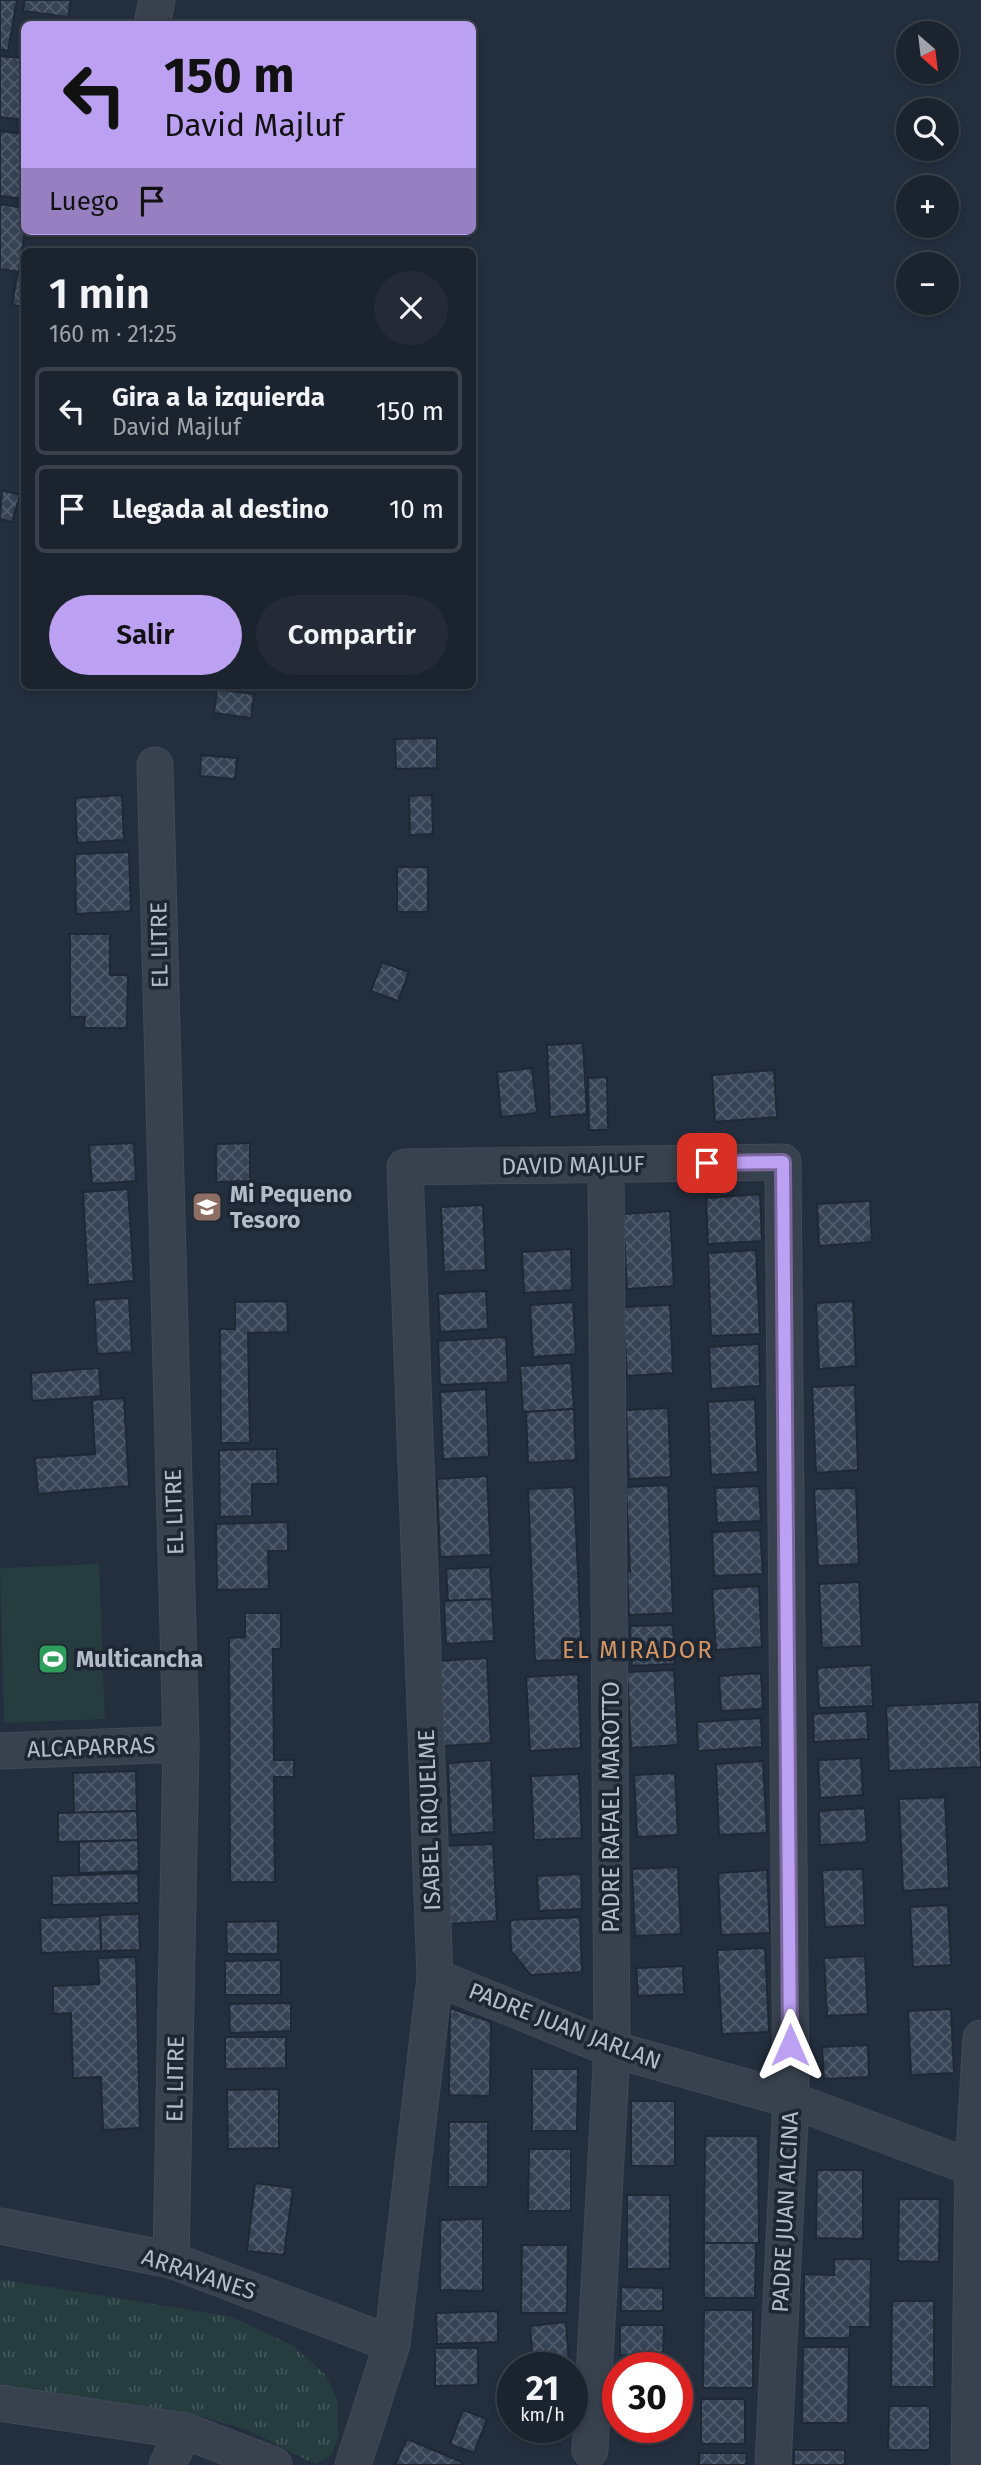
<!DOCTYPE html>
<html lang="es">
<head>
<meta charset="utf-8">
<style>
	:root { --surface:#1b232e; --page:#242b36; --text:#f1f3f6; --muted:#a0a4aa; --line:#39404a; --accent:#bca0f2 }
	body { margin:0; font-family:"Fira Sans",sans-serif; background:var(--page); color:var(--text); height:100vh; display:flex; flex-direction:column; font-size:26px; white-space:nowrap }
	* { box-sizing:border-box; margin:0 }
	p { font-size:23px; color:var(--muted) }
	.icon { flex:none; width:38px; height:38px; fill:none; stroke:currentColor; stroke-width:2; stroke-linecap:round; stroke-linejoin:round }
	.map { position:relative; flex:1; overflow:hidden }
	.panel { position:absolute; left:21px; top:248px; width:455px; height:441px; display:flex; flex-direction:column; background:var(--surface); border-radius:10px; box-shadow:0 4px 10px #0003,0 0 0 2px var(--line) }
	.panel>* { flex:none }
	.hud { position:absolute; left:21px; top:21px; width:455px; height:214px; border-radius:10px; box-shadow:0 4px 10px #0003,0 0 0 2px var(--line); background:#bca0f2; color:#111; overflow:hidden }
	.needle { width:46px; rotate:152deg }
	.tools { position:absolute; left:896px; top:21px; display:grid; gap:14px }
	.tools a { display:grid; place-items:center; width:63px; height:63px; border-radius:50%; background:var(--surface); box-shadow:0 4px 10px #0003,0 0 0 2px var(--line); font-size:35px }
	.speed { position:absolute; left:497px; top:2352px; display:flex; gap:14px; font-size:35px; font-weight:700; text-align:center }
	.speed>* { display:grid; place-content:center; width:91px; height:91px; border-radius:50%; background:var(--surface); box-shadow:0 4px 10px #0003,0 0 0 2px var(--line); line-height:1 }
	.speed small { font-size:18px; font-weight:400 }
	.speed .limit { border:10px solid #d22; background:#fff; color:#111 }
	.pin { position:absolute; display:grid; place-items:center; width:60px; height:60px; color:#fff; margin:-30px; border-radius:14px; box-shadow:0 4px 10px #0006 }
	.me { position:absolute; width:77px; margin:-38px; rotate:0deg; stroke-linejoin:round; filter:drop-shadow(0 0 5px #0008) }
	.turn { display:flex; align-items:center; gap:24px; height:147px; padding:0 28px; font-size:32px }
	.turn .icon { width:91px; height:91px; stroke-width:2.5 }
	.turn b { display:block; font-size:49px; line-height:60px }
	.then { display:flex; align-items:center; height:66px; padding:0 28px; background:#0003; gap:14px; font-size:26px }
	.round { display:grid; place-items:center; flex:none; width:74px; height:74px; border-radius:37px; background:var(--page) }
	.head { display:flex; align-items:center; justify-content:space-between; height:119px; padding:0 28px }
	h1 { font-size:42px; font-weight:600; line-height:52px }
	.primary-button { display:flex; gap:14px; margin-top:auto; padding:14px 28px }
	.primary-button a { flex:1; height:80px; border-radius:42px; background:var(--accent); color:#111; font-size:28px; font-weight:600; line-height:80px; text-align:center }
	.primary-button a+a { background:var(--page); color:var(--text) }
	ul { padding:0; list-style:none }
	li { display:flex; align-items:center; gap:21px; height:88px; margin:0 14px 10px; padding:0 14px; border:4px solid var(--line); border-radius:10px }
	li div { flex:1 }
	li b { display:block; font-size:26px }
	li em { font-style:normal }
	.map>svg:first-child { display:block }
</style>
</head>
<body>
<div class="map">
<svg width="981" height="2465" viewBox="0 0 981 2465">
	<defs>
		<pattern id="grass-tufts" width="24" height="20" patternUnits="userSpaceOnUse" patternTransform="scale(1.75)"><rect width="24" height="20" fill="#263c3f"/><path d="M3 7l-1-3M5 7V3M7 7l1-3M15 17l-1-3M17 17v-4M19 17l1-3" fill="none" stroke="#435659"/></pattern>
		<pattern id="building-cross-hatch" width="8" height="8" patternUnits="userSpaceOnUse" patternTransform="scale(1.75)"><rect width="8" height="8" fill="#364354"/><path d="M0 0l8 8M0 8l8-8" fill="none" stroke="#515c6b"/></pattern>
	</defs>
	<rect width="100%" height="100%" fill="#242f3e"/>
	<path fill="url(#grass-tufts)" d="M0,2279L232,2317L292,2345L325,2374L338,2401V2438L332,2454L316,2464C289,2453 265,2436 238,2427C161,2401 79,2402 0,2389Z"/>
	<path fill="#263c3f" d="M99,1564L105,1719L4,1723L0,1568Z"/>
	<g fill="url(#building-cross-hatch)" stroke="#1f2835" stroke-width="2">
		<path d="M0,0H17L8,51L0,49Z"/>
		<path d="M25,0H71L68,17L23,11Z"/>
		<path d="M0,56L24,58V120L0,117Z"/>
		<path d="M0,131L24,134V199L0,196Z"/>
		<path d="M0,204L24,208L25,231L19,272L0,269Z"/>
		<path d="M17,275L24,276V307L12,305Z"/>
		<path d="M2,490L20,495L12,522L0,519Z"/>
		<path d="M217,689L254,694L251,718L214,713Z"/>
		<path d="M437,738V768L396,769L395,739Z"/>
		<path d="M201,755L237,758L235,779L200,776Z"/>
		<path d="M122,795L124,840L77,843L75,798Z"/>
		<path d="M432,795L433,834L410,835L409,796Z"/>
		<path d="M129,852L131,911L76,914L75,854Z"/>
		<rect x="397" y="867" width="31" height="45"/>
		<path d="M70,934H110V975H128L127,1028H84L85,1017H70Z"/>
		<path d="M382,962L409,972L398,1001L371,991Z"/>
		<path d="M583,1043L587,1114L550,1117L547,1045Z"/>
		<path d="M532,1068L537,1113L501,1117L497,1072Z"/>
		<path d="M774,1070L777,1117L715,1122L712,1075Z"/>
		<path d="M607,1077L608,1130H589L588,1078Z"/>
		<path d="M134,1143L136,1181L92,1184L89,1145Z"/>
		<path d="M250,1143V1181L216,1182V1144Z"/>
		<path d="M128,1189L134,1281L88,1285L83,1192Z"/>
		<path d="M760,1194L762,1241L708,1244L706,1198Z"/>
		<path d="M870,1201L872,1242L819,1246L817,1204Z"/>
		<path d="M483,1205L486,1270L444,1272L441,1207Z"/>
		<path d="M670,1211L674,1286L627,1289L623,1214Z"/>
		<path d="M571,1249L572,1290L524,1293L522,1252Z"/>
		<path d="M756,1250L760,1334L711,1336L708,1253Z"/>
		<path d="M486,1291L488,1329L440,1332L438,1294Z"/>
		<path d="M129,1298L132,1352L97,1354L94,1300Z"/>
		<path d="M287,1301L288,1332L248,1333L250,1443H221L220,1329H235V1302Z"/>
		<path d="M853,1301L856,1366L819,1369L816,1303Z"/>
		<path d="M573,1302L576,1354L533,1357L530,1305Z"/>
		<path d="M670,1305L673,1373L627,1376L623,1307Z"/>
		<path d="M506,1337L508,1382L440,1385L438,1341Z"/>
		<path d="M759,1344L760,1386L711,1389L709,1347Z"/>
		<path d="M571,1363L574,1409L523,1412L520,1366Z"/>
		<path d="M99,1368L101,1396L32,1401L31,1373Z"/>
		<path d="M855,1385L858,1470L816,1473L812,1387Z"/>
		<path d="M486,1389L489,1457L443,1459L440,1392Z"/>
		<path d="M124,1398L129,1486L38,1494L35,1458L95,1454L92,1400Z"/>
		<path d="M755,1399L758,1472L711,1475L708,1402Z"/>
		<path d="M668,1408L671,1477L629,1479L626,1410Z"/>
		<path d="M574,1409L576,1460L528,1463L526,1412Z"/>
		<path d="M277,1449L278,1484H252V1516L220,1517L219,1450Z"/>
		<path d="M487,1476L491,1555L440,1557L437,1479Z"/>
		<path d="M668,1485L673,1613L629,1615L627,1571H630L626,1487Z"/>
		<path d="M759,1486L761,1521L717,1523L715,1488Z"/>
		<path d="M574,1487L582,1659L535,1661L528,1489Z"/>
		<path d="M856,1488L859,1564L818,1566L814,1489Z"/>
		<path d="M288,1522V1551H268L269,1589L217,1590L216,1524Z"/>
		<path d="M760,1530L763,1574L714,1576L712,1532Z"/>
		<path d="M490,1567L492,1599L448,1601L446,1569Z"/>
		<path d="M859,1582L862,1646L822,1648L819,1584Z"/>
		<path d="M759,1586L762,1647L716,1650L712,1589Z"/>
		<path d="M492,1599L494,1641L446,1644L444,1601Z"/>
		<path d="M245,1613H281V1649H273L274,1760H294V1777H274L275,1882H230L229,1638L245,1637Z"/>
		<path d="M673,1625L675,1664L632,1666L630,1626Z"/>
		<path d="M487,1658L491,1743L443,1746L438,1661Z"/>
		<path d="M871,1665L873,1706L819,1708L817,1668Z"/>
		<path d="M674,1670L678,1745L631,1748L627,1672Z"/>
		<path d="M761,1673L763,1709L721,1711L719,1676Z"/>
		<path d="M578,1674L581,1748L530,1751L526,1677Z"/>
		<path d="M979,1702L981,1767L889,1771L886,1706Z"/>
		<path d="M867,1711L868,1739L814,1742L813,1714Z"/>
		<path d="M761,1718L762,1747L698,1751L697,1722Z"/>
		<path d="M861,1758L863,1795L820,1798L818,1760Z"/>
		<path d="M491,1760L494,1832L451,1835L448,1763Z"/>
		<path d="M763,1761L767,1833L719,1835L716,1764Z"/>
		<path d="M136,1771L137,1811L74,1813L73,1773Z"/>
		<path d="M675,1773L678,1835L637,1837L634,1775Z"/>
		<path d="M579,1774L582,1838L534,1840L531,1776Z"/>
		<path d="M945,1797L949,1888L903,1891L899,1799Z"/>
		<path d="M865,1808L867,1842L820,1845L819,1811Z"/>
		<path d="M137,1811L138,1840L58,1842V1813Z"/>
		<path d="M138,1840L139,1871L79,1873V1842Z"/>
		<path d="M493,1844L497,1921L446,1924L443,1846Z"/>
		<path d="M678,1867L681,1934L635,1936L632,1869Z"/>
		<path d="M863,1869L865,1925L825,1927L822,1870Z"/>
		<path d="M767,1870L770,1933L721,1935L718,1873Z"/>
		<path d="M138,1873L139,1903L52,1905V1876Z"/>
		<path d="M581,1874L582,1909L539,1911L537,1876Z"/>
		<path d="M948,1905L951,1965L913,1967L910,1907Z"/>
		<path d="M139,1914L140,1950L101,1951L100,1915Z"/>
		<path d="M100,1916L101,1951L41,1953L40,1918Z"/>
		<path d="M580,1917L582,1972L531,1975L511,1951L510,1920Z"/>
		<path d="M278,1921V1954H227L226,1922Z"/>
		<path d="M765,1948L769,2032L722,2034L717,1950Z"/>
		<path d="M865,1956L868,2014L827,2016L824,1958Z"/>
		<path d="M136,1957L140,2128L103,2130L101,2077L73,2078L71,2013L53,2014V1986L99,1984L98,1958Z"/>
		<path d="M281,1960V1995H225V1961Z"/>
		<path d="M683,1966L684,1994L638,1996L636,1968Z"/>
		<path d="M291,2003V2031L230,2033L229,2004Z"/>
		<path d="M450,2008L491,2022L490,2096L449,2095Z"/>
		<path d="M951,2009L954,2073L911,2075L908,2011Z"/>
		<path d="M225,2037H286V2068L225,2069Z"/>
		<path d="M868,2045L869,2077L824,2079L822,2047Z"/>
		<path d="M532,2069H578L577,2131H532Z"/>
		<path d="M279,2089V2148L228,2149L227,2090Z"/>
		<rect x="631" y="2101" width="44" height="65"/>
		<path d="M449,2122H488V2187H448Z"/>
		<path d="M705,2136H758L759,2243H704Z"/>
		<path d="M529,2149H571V2211H528Z"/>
		<path d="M817,2170H863V2239L816,2238Z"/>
		<path d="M255,2183L293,2188L284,2255L247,2251Z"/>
		<rect x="627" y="2195" width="43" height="74"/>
		<path d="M899,2199H940L939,2262L898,2261Z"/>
		<path d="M483,2219V2291L440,2290V2220Z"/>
		<path d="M704,2243H756L755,2298H704Z"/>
		<path d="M522,2245H568L567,2313H521Z"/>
		<path d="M834,2259H871L870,2327H850V2338H804V2274L834,2275Z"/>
		<path d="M621,2287L663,2288V2311H621Z"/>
		<path d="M892,2301H934V2387H891Z"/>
		<path d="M704,2310H753V2388H703Z"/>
		<path d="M498,2311V2342L437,2344L436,2313Z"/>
		<path d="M566,2322L569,2362L533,2365L530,2326Z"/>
		<path d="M620,2325H664L663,2356L620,2355Z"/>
		<path d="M803,2347H849L848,2423H802Z"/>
		<path d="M435,2348H478V2385L435,2386Z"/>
		<rect x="701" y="2399" width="44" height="45"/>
		<path d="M889,2406H930V2450H888Z"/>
		<path d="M463,2410L487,2419L474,2453L450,2444Z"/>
		<rect x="622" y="2427" width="42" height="13"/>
		<path d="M407,2439L462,2462L461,2465H395Z"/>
		<rect x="794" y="2450" width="51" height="15"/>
		<path d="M699,2453H747L746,2465H699Z"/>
	</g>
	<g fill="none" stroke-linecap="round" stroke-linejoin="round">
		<g stroke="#414a57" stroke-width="37">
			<g id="street">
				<path d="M152,24L157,0"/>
				<path d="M155,765L181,1744L171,2260"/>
				<path d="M0,1751L181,1744"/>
				<path d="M435,1977L612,2049L791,2100L973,2168"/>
				<path d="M0,2226L171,2260L392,2344"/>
				<path d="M0,2403L185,2431L274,2465"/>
				<path d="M590,2450L612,2049L606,1164"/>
				<path d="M167,2465L185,2431"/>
				<path d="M353,2465L392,2344L435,1977L405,1167L783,1162L791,2100L773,2465"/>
				<path d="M969,2465L973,2168L981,2038"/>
			</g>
		</g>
		<use href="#street" stroke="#38414e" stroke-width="35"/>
	</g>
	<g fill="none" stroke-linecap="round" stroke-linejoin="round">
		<g stroke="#7a689d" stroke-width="18">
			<path id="route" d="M707,1163L783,1162L790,2045"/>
		</g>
		<use href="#route" stroke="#bca0f2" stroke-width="12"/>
	</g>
	<defs>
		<g id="school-square" transform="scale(1.575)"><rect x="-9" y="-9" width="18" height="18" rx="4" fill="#8d6e63" stroke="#1d2633"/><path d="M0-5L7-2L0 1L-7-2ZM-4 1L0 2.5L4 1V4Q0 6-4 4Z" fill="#fff"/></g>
		<g id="stadium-square" transform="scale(1.575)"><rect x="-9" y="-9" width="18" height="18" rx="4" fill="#2e9e5b" stroke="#1d2633"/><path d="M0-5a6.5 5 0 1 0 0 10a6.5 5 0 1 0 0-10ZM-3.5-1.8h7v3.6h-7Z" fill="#fff"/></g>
	</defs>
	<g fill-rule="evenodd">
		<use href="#school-square" x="207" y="1207"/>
		<use href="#stadium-square" x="53" y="1659"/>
	</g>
	<g text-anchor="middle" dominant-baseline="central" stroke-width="7" stroke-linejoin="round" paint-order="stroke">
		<g font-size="23" fill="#b4bcc9" stroke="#1d2633">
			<text transform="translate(159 945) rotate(-91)">EL LITRE</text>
			<text transform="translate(573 1165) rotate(-1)">DAVID MAJLUF</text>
			<text transform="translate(174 1512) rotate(-92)">EL LITRE</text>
			<text transform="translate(91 1747) rotate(-2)">ALCAPARRAS</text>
			<text transform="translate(611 1807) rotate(-90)">PADRE RAFAEL MAROTTO</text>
			<text transform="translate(429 1820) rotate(-92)">ISABEL RIQUELME</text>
			<text transform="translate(565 2026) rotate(21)">PADRE JUAN JARLAN</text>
			<text transform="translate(175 2079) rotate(-89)">EL LITRE</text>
			<text transform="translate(785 2212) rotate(-87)">PADRE JUAN ALCINA</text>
			<text transform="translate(199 2274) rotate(18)">ARRAYANES</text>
		</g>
		<g font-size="23" font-weight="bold" fill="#b4bcc9" stroke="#1d2633" text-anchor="start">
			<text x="230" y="1194">Mi Pequeno<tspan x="230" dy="26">Tesoro</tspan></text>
			<text x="76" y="1659">Multicancha</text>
		</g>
		<g font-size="24" letter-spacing="2" fill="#d59563" stroke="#1d2633">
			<text x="638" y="1650">EL MIRADOR</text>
		</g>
	</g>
</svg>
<div class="tools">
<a><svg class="needle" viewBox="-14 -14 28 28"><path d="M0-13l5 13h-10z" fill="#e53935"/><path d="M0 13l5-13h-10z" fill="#a0a4aa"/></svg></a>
<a><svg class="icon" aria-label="search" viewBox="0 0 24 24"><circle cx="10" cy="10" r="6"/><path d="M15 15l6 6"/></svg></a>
<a>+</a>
<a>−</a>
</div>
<div class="speed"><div>21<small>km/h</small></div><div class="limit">30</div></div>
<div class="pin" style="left:707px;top:1163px;background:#d93025"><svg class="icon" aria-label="arrive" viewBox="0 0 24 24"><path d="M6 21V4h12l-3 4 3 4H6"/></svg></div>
<svg class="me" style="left:790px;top:2045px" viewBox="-20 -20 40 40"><path d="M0-17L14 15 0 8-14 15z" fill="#bca0f2" stroke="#fff" stroke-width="4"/></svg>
<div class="hud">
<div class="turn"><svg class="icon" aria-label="left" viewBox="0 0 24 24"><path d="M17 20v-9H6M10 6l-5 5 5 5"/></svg><div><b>150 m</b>David Majluf</div></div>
<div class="then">Luego<svg class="icon" aria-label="arrive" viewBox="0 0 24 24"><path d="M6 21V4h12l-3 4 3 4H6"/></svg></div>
</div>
<section class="panel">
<div class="head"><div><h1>1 min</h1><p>160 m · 21:25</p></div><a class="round"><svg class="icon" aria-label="close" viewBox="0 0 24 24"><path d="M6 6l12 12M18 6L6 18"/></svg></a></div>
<ul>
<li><svg class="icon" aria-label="left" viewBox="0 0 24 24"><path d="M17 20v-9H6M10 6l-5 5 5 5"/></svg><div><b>Gira a la izquierda</b><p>David Majluf</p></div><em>150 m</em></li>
<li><svg class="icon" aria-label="arrive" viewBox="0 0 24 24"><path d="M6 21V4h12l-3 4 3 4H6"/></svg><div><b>Llegada al destino</b></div><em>10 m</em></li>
</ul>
<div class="primary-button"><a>Salir</a><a>Compartir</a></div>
</section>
</div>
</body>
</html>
